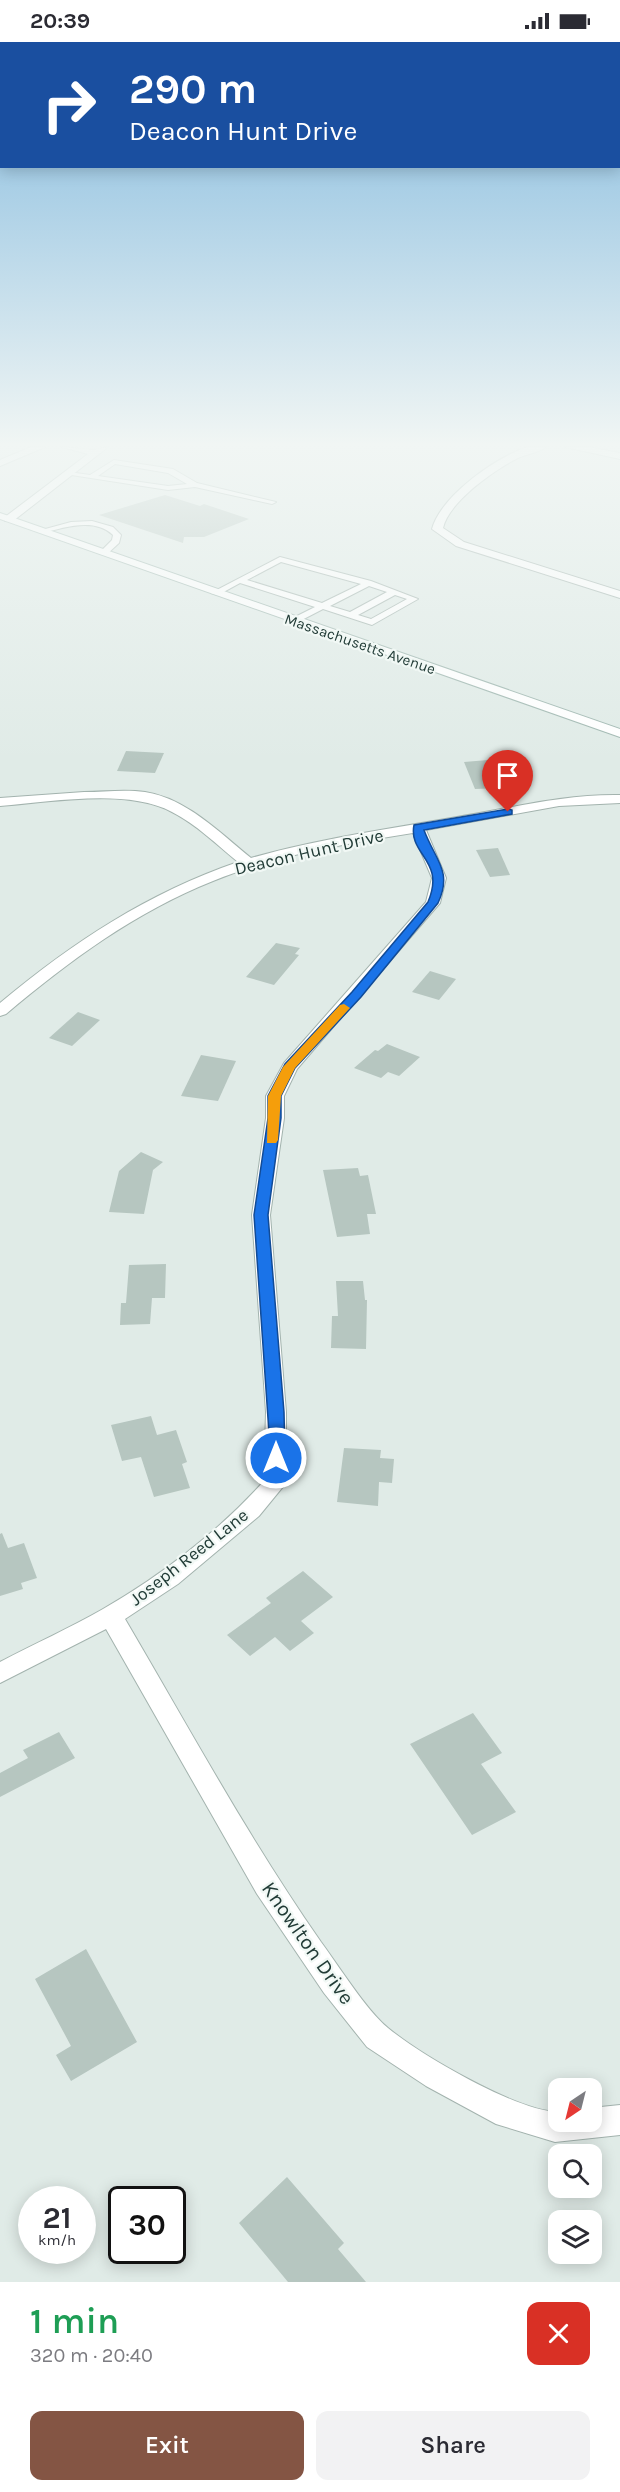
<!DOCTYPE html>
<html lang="en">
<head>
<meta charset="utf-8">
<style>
	:root { --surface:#fff; --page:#f2f2f3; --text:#2b2b33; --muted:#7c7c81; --accent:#845544 }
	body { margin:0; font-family:Karla,sans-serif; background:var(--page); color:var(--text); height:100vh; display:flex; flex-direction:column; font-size:22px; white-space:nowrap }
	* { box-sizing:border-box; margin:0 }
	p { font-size:20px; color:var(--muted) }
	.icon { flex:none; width:33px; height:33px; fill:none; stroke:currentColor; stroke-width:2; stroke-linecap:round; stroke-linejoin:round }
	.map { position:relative; height:2240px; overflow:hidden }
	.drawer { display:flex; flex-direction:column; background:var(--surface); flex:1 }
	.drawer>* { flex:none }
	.hud { position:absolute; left:0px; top:0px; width:621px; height:126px; box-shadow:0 3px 15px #0003; background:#1a4fa0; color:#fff; overflow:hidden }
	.needle { width:39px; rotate:215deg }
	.fabs { position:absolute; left:548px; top:2036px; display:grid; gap:12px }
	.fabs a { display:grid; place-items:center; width:54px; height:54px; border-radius:12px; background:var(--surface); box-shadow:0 3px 15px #0003; font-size:30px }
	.speed { position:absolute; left:18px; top:2144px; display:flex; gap:12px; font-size:30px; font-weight:700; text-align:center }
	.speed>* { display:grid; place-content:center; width:78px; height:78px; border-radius:50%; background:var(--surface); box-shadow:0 3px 15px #0003; line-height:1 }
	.speed small { font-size:15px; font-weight:400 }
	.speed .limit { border:3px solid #111; border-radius:9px; background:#fff; color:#111 }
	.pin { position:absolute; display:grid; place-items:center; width:51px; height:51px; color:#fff; margin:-62px -26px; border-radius:50% 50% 50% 0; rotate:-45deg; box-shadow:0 0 6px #0007 }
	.pin .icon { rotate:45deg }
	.me { position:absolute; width:66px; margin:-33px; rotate:0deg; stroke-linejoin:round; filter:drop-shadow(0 0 4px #0008) }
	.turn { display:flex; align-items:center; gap:21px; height:126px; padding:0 30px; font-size:27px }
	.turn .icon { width:78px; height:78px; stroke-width:2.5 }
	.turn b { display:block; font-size:42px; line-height:51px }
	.round { display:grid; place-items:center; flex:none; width:63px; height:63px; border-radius:12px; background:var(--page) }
	.head { display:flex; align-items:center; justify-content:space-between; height:102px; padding:0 30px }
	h1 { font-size:36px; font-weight:600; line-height:45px; color:#1e9e55 }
	.button { display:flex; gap:12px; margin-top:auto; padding:12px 30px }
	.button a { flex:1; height:69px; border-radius:12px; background:var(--accent); color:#fff; font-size:24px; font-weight:600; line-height:69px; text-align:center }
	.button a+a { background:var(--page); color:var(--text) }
	.status { display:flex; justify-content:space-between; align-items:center; height:42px; padding:0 30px; background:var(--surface); direction:ltr }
	.status svg { height:16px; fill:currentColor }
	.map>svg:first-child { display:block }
</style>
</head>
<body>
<div class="status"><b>20:39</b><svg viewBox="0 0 49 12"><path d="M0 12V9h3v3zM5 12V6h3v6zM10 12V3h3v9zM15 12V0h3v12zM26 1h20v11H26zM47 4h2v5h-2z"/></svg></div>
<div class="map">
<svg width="620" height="2240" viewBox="0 0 620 2240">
	<rect width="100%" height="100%" fill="#e0ebe7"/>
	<g fill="#b6c6c0">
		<path d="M165,453L200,464L204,462L249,477L204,495H184L183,501L99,473Z"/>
		<path d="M126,709L164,711L155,731L117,729Z"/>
		<path d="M488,718L502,746L475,747L464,720Z"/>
		<path d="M498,806L510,833L490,835L476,808Z"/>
		<path d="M276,901L300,906L295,912L299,913L274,943L246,935Z"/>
		<path d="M430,929L456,937L439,958L412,950Z"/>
		<path d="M78,970L100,978L72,1004L49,996Z"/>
		<path d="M387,1002L420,1015L399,1034L388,1030L381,1036L354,1026L375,1008L378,1009Z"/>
		<path d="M201,1013L236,1019L218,1059L181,1054Z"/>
		<path d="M141,1110L163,1120L153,1128L144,1172L109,1170L119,1129Z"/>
		<path d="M358,1126L360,1134L368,1133L376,1172H367L370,1192L337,1195L323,1128Z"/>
		<path d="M166,1222L165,1256H152L150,1282L120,1283L121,1261H126L129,1223Z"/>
		<path d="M336,1239H363L365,1258H367L366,1307L331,1306L332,1274H338Z"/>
		<path d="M151,1374L157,1393L176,1388L187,1420L182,1422L190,1446L154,1455L141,1415L122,1419L111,1383Z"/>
		<path d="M344,1406L381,1408L380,1416L394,1417L392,1441L379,1440L378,1464L337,1460Z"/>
		<path d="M2,1491L8,1506L24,1501L37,1536L21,1541L23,1547L0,1554V1492Z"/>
		<path d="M303,1529L333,1555L301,1579L314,1591L290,1609L275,1595L250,1614L227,1593L271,1561L266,1556Z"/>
		<path d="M473,1671L502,1711L481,1722L516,1770L472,1793L410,1702Z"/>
		<path d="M59,1690L75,1716L0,1755V1731L28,1716L23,1708Z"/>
		<path d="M86,1907L137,2000L71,2039L56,2013L71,2004L35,1937Z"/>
		<path d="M287,2135L344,2201L338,2207L366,2240H288L239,2181Z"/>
	</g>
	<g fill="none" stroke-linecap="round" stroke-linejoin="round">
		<g stroke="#a3b3ae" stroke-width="2">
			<g id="lane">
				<path d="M114,418L173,427L197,441L276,460L272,462L195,445L168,448L65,432L69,430L90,433ZM115,422L168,431L187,442L168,444L98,434Z"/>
				<path d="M92,479L113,485L121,493L119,501L106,513L99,511L112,498L113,493C94,475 64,486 42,491L38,489L71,480Z"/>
				<path d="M280,515L371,539L418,557L372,583L323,567L294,582L290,579L291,577L315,565L240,541L218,553L211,551ZM281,520L361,542L322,561L247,538ZM369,544L387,550L350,570L330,564ZM395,553L407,557L371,577L358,573Z"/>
			</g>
		</g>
		<g stroke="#a3b3ae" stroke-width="2">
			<g id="street">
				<path d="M31,405H45L0,424V418Z"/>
				<path d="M62,405L94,408L108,405L13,479H5V475L88,412Z"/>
				<path d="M528,405H546C538,411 526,412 516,417C493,429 449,460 443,486L464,500L620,549V556L456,504L432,487C441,454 496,415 528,405Z"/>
				<path d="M565,405H588L620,411V417Z"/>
				<path d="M84,750C104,750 125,747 145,750C186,756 220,791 251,816C318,797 388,787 457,775C512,766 564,752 620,753V761L559,764L426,788L446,836L440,861L297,1027L284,1054V1076L270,1173L286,1370V1441L259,1474L178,1542L125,1577C189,1686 249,1797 321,1900C338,1923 367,1969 388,1986C421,2013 516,2069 558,2070V2079H591V2066L620,2063V2093L555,2100L496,2082L426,2044L367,2005L324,1951L257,1852L106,1587L0,1641V1620C34,1602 70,1586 103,1567C161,1534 219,1489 264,1439L266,1370L252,1173L266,1076V1054L284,1021L426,860L432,836L413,791C345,802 276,813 213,839C135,870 69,919 6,972L0,974V961C73,900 148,851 238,820C217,803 196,782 172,770C127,746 51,760 0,764V756Z"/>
			</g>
		</g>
		<g stroke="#9fb7b0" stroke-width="2">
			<path id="secondary" d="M0,471L620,687V695L0,477Z"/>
		</g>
		<use href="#lane" fill="#fff" fill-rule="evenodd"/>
		<use href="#street" fill="#fff" fill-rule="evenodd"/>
		<use href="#secondary" fill="#fff" fill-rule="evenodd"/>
	</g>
	<linearGradient id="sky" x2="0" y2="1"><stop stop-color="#81b9de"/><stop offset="0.56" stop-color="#f1f6f4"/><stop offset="1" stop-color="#f1f6f4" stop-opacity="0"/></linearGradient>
	<rect width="620" height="719" fill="url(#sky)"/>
	<path fill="#1a73e8" stroke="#114b97" stroke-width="1.5" d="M508,767L512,768V772L424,788C435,818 453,829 438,861L361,955L295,1026L281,1054V1076L268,1173L284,1370L285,1416L282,1420H271L254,1173L268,1076V1054L285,1022L352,950L428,860C446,818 408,813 414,783Z"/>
	<path fill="#f59e0b" d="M344,962L350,966L348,968L295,1026L281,1054L278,1098L276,1101H267L268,1054L283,1025L340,963Z"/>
	<g text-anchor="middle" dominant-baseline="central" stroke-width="4.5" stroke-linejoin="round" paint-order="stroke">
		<g font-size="15" fill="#213b36" stroke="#f1f8f5">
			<text transform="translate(360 602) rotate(19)">Massachusetts Avenue</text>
		</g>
		<g font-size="18" fill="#213b36" stroke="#f1f8f5">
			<text transform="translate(309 810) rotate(-13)">Deacon Hunt Drive</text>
			<text transform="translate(189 1515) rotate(-38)">Joseph Reed Lane</text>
		</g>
		<g font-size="21" fill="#213b36" stroke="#f1f8f5">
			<text transform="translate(308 1901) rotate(55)">Knowlton Drive</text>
		</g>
	</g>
</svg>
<div class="fabs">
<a><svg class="needle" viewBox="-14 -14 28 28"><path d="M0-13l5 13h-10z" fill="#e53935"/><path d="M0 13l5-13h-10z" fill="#7c7c81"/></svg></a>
<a><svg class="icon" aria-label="search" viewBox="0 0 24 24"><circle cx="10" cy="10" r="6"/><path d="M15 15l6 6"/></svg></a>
<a><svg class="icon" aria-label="layers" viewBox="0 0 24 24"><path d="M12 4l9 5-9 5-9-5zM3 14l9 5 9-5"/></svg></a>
</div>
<div class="speed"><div>21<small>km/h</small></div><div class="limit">30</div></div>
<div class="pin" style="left:508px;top:770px;background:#d93025"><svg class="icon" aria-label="arrive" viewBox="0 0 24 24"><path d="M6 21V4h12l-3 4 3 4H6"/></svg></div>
<svg class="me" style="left:276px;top:1416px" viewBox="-20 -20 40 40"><circle r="17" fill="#1a73e8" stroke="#fff" stroke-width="3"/><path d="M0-11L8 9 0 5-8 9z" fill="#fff"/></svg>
<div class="hud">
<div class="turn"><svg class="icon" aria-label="right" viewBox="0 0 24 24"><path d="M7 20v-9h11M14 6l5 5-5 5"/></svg><div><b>290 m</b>Deacon Hunt Drive</div></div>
</div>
</div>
<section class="drawer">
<div class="head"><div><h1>1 min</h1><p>320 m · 20:40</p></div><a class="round" style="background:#d93025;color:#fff"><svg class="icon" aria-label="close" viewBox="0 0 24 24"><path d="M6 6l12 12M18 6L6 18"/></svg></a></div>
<div class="button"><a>Exit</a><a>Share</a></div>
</section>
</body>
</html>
